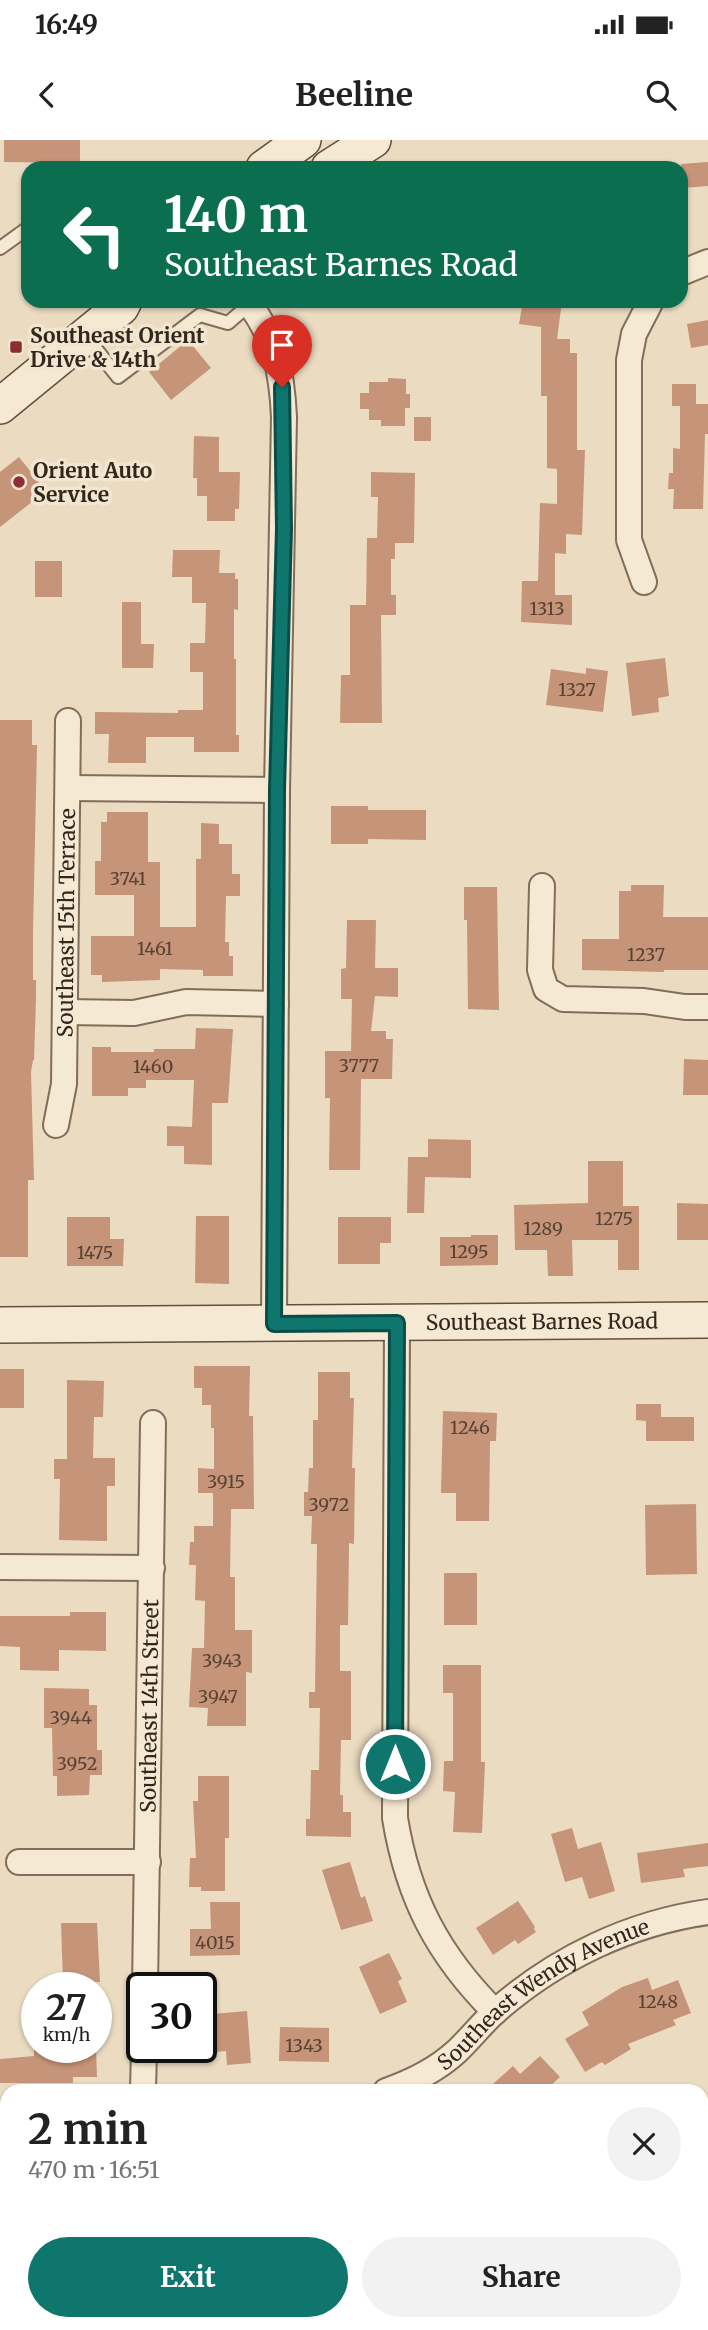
<!DOCTYPE html>
<html lang="en">
<head>
<meta charset="utf-8">
<style>
	:root { --surface:#fff; --page:#f2f2f2; --text:#222; --muted:#767676; --accent:#0f766e }
	body { margin:0; font-family:Merriweather,serif; background:var(--page); color:var(--text); height:100vh; display:flex; flex-direction:column; font-size:26px; white-space:nowrap }
	* { box-sizing:border-box; margin:0 }
	p { font-size:23px; color:var(--muted) }
	.icon { flex:none; width:38px; height:38px; fill:none; stroke:currentColor; stroke-width:2; stroke-linecap:round; stroke-linejoin:round }
	.map { position:relative; flex:1; overflow:hidden }
	.side { position:absolute; left:0px; top:1944px; width:709px; height:247px; display:flex; flex-direction:column; background:var(--surface); border-radius:21px 21px 0 0; box-shadow:0 2px 5px #0004 }
	.side>* { flex:none }
	.banner { position:absolute; left:21px; top:21px; width:667px; height:147px; border-radius:21px; box-shadow:0 2px 5px #0004; background:#0b6e4f; color:#fff; overflow:hidden }
	.speed { position:absolute; left:21px; top:1832px; display:flex; gap:14px; font-size:35px; font-weight:700; text-align:center }
	.speed>* { display:grid; place-content:center; width:91px; height:91px; border-radius:50%; background:var(--surface); box-shadow:0 2px 5px #0004; line-height:1 }
	.speed small { font-size:18px; font-weight:400 }
	.speed .limit { border:4px solid #111; border-radius:10px; background:#fff; color:#111 }
	.pin { position:absolute; display:grid; place-items:center; width:60px; height:60px; color:#fff; margin:-72px -30px; border-radius:50% 50% 50% 0; rotate:-45deg; box-shadow:0 0 7px #0007 }
	.pin .icon { rotate:45deg }
	.me { position:absolute; width:77px; margin:-38px; rotate:0deg; stroke-linejoin:round; filter:drop-shadow(0 0 5px #0008) }
	.turn { display:flex; align-items:center; gap:24px; height:147px; padding:0 28px; font-size:32px }
	.turn .icon { width:91px; height:91px; stroke-width:2.5 }
	.turn b { display:block; font-size:49px; line-height:60px }
	.round { display:grid; place-items:center; flex:none; width:74px; height:74px; border-radius:37px; background:var(--page) }
	.summary { display:flex; align-items:center; justify-content:space-between; height:119px; padding:0 28px }
	h1 { font-size:42px; font-weight:700; line-height:52px }
	.cta { display:flex; gap:14px; margin-top:auto; padding:14px 28px }
	.cta a { flex:1; height:80px; border-radius:42px; background:var(--accent); color:#fff; font-size:28px; font-weight:700; line-height:80px; text-align:center }
	.cta a+a { background:var(--page); color:var(--text) }
	.status { display:flex; justify-content:space-between; align-items:center; height:49px; padding:0 35px; background:var(--surface); direction:ltr }
	.status svg { height:19px; fill:currentColor }
	header { display:flex; justify-content:space-between; align-items:center; height:91px; padding:0 28px; background:var(--surface); font-size:32px; font-weight:700 }
	.map>svg:first-child { display:block }
</style>
</head>
<body>
<div class="status"><b>16:49</b><svg viewBox="0 0 49 12"><path d="M0 12V9h3v3zM5 12V6h3v6zM10 12V3h3v9zM15 12V0h3v12zM26 1h20v11H26zM47 4h2v5h-2z"/></svg></div>
<header><svg class="icon" aria-label="back" viewBox="0 0 24 24"><path d="M15 5l-7 7 7 7"/></svg>Beeline<svg class="icon" aria-label="search" viewBox="0 0 24 24"><circle cx="10" cy="10" r="6"/><path d="M15 15l6 6"/></svg></header>
<div class="map">
<svg width="708" height="2190" viewBox="0 0 708 2190">
	<rect width="100%" height="100%" fill="#eadbc1"/>
	<g fill="#c69479">
		<path d="M4,0H80V23L4,22Z"/>
		<path d="M708,22V46L681,48V24Z"/>
		<path d="M523,161H562L557,199H570V213H577V310H585L582,395L566,394V414L555,413V455H572V485L521,482L522,441H538L540,363L557,364V329L547,328V256H541V187L519,184Z"/>
		<path d="M708,180V205L691,208L687,184Z"/>
		<path d="M188,200L211,228L171,260L149,232Z"/>
		<path d="M388,238L406,239V254H410V268H405V286H381V280H369V269H360V253H369V242H388Z"/>
		<path d="M672,244H696V264H708V294H705L703,369H673L674,349H668L669,333H673V308L680,309V266H672Z"/>
		<rect x="414" y="277" width="17" height="24"/>
		<path d="M194,296L219,297V332H240L239,369H235V381H207V356H197V338H193Z"/>
		<path d="M19,317L46,351L0,387V332Z"/>
		<path d="M371,332L415,333L414,403H395V419H391V455H396V475H381L382,583H340L341,535H350V465H366L367,398H377L378,357H371Z"/>
		<path d="M173,410H220L219,433H235V439H238V470L234,469V519H236V595H239V612H194V597H146V623H108L109,594H95V572L178,573V570H203V532H190V503H205L206,463H192V437H172Z"/>
		<rect x="35" y="421" width="27" height="36"/>
		<path d="M122,462H141V504H154L153,528H122Z"/>
		<path d="M665,518L669,556L658,558L659,572L632,576L626,523Z"/>
		<path d="M586,528L608,531L603,572L546,565L551,529L586,534Z"/>
		<path d="M0,580H32V605H37L33,793V840H36V858L34,920H33L31,932L34,1040H28V1117H0Z"/>
		<path d="M331,666H368V670H426V700L368,699V704H331Z"/>
		<path d="M107,672H148V722H160V787H196V719H201V683L219,684V704H232V734H240V756H226L225,802H229V816H233V836H203V830L160,829V840L102,842V835H91V796H134V755H95V721H101V682H107Z"/>
		<path d="M631,745H664L663,777H708V830H664V832L582,830V799H619V751H631Z"/>
		<path d="M464,747H497L499,870L468,869L467,780H464Z"/>
		<path d="M347,780H376L375,828H398V857L375,856L371,891H386V899H393L392,939H361L360,1030H329L330,958H325V911H351L352,859H341V829L346,828Z"/>
		<path d="M196,888L233,889L228,963H212V1025L184,1024V1006H167V986L192,987L194,940H146V948H128V956H92V907H111V912H154V909H195Z"/>
		<path d="M684,919L708,920V955H683Z"/>
		<path d="M428,999L471,1000V1038L425,1037L424,1073H407L408,1017H428Z"/>
		<path d="M588,1021H623V1066H639V1130H618V1100H572L573,1136H548L547,1110H515L514,1065L588,1063Z"/>
		<path d="M677,1063L708,1064V1100H677Z"/>
		<path d="M196,1076H229V1144L195,1143Z"/>
		<path d="M67,1077H110V1099H124L123,1126H67Z"/>
		<path d="M338,1077H391V1103H380V1124H338Z"/>
		<path d="M471,1095H498V1125L440,1126V1097H471Z"/>
		<path d="M194,1226H250L249,1276H253L254,1369H231L230,1437H235V1490H252V1533L246,1532V1586H207L208,1568L189,1567L192,1508H204L205,1461L195,1460L196,1425H189L190,1402H194V1386H213V1353H198V1328L214,1329V1288H211V1265H202V1248H194Z"/>
		<rect x="0" y="1229" width="24" height="39"/>
		<path d="M318,1232H350V1258H354L352,1328H355L354,1404L349,1403L348,1485H340V1531H351V1600H341L340,1655H343V1672H351V1697L306,1696V1679H310L311,1630H319L320,1568H309V1552H315L317,1404H311L312,1376H304V1352H308L309,1328H313V1280H318Z"/>
		<path d="M67,1240L104,1241L103,1277H94L93,1318H115V1346H107V1401L59,1400L60,1339H54V1319H67Z"/>
		<path d="M636,1264H661V1277H694V1301H646V1281L636,1280Z"/>
		<path d="M443,1271L497,1273L496,1301H490L489,1381H456V1353H441Z"/>
		<path d="M696,1364L697,1434L646,1435L645,1365Z"/>
		<rect x="444" y="1433" width="33" height="52"/>
		<path d="M70,1472H106V1511L59,1510V1531L20,1530V1507L0,1506V1476H70Z"/>
		<path d="M443,1525H481V1622H485L482,1693L453,1692L455,1652L443,1651L444,1621H453V1553H443Z"/>
		<path d="M44,1548L89,1549V1565H97V1610H102V1635H90L89,1655L57,1656V1636H53L52,1588H44Z"/>
		<path d="M198,1636H229V1698H225V1751H201V1747H189L190,1718H196L193,1661H198Z"/>
		<path d="M572,1688L578,1709L601,1702L615,1751L589,1759L582,1737L565,1742L551,1694Z"/>
		<path d="M708,1703V1726L683,1729L685,1737L641,1743L637,1713Z"/>
		<path d="M350,1722L361,1758L365,1756L373,1781L341,1790L322,1730Z"/>
		<path d="M518,1761L535,1787L534,1789L536,1792L518,1804L515,1800L493,1815L476,1788Z"/>
		<path d="M210,1762H240V1815L190,1816V1789H211Z"/>
		<path d="M61,1783H97L100,1842L63,1843Z"/>
		<path d="M389,1813L402,1839L398,1841L407,1862L380,1874L359,1827Z"/>
		<path d="M648,1838L652,1850L678,1840L691,1873L673,1880L676,1885L628,1904L631,1909L605,1925L602,1922L585,1932L565,1899L589,1885L582,1872L622,1847Z"/>
		<path d="M247,1871L251,1923L227,1925L226,1911L201,1913V1875Z"/>
		<path d="M280,1887L329,1888V1922L279,1921Z"/>
		<path d="M34,1908H96L97,1937H73V1943H0V1919L34,1916Z"/>
		<path d="M540,1916L560,1937L545,1951H485L513,1926L520,1934Z"/>
	</g>
	<g fill="none" stroke-linecap="round" stroke-linejoin="round">
		<g stroke="#826d5a" stroke-width="16">
			<g id="lane">
				<path d="M0,108L28,88"/>
				<path d="M88,199L118,237L200,175L228,183L250,164"/>
			</g>
		</g>
		<g stroke="#826d5a" stroke-width="28">
			<g id="street">
				<path d="M681,133L708,122"/>
				<path d="M247,161C275,196 282,233 284,277L277,650L274,1184"/>
				<path d="M644,442L629,400V220L634,194L651,161"/>
				<path d="M68,648L277,650"/>
				<path d="M542,746L540,830L546,849L563,859L644,861L685,867H708"/>
				<path d="M65,872L134,873L186,862L276,864"/>
				<path id="s1" d="M56,985L64,944L68,581"/>
				<path d="M397,1183L395,1678C408,1758 438,1815 495,1872"/>
				<path d="M0,1427L152,1428"/>
				<path d="M19,1722H148"/>
				<path id="s2" d="M145,1848L153,1283"/>
				<path d="M143,1951L144,1908"/>
				<path id="s3" d="M386,1951C412,1942 435,1931 456,1912C470,1899 482,1883 497,1870C557,1818 630,1783 708,1772"/>
				<path d="M0,1991H7"/>
				<path d="M460,2184L464,2190"/>
			</g>
		</g>
		<g stroke="#644e3d" stroke-width="38">
			<g id="secondary">
				<path d="M264,28L303,0"/>
				<path d="M329,28L373,0"/>
				<path d="M0,266L121,167L124,161"/>
				<path id="s4" d="M0,1185L708,1180"/>
			</g>
		</g>
		<use href="#lane" stroke="#f6e9d3" stroke-width="12"/>
		<use href="#street" stroke="#f6e9d3" stroke-width="24"/>
		<use href="#secondary" stroke="#f6e9d3" stroke-width="35"/>
	</g>
	<g fill="none" stroke-linecap="round" stroke-linejoin="round">
		<g stroke="#0a4d48" stroke-width="18">
			<path id="route" d="M282,247L284,389L277,650L274,1184L397,1183L395,1624"/>
		</g>
		<use href="#route" stroke="#0f766e" stroke-width="12"/>
	</g>
	<g fill="#8d2e34" stroke="#f2e6d0" stroke-width="2.5">
		<rect x="9" y="200" width="14" height="14" rx="3.5"/>
		<circle cx="19" cy="342" r="7"/>
	</g>
	<g text-anchor="middle" dominant-baseline="central" stroke-width="7" stroke-linejoin="round" paint-order="stroke">
		<g font-size="18" fill="#584234">
			<text x="547" y="468">1313</text>
			<text x="577" y="549">1327</text>
			<text x="128" y="738">3741</text>
			<text x="155" y="808">1461</text>
			<text x="646" y="814">1237</text>
			<text x="359" y="925">3777</text>
			<text x="153" y="926">1460</text>
			<text x="614" y="1078">1275</text>
			<text x="543" y="1088">1289</text>
			<text x="469" y="1111">1295</text>
			<text x="95" y="1112">1475</text>
			<text x="470" y="1287">1246</text>
			<text x="226" y="1341">3915</text>
			<text x="329" y="1364">3972</text>
			<text x="222" y="1520">3943</text>
			<text x="218" y="1556">3947</text>
			<text x="71" y="1577">3944</text>
			<text x="77" y="1623">3952</text>
			<text x="215" y="1802">4015</text>
			<text x="658" y="1861">1248</text>
			<text x="304" y="1905">1343</text>
		</g>
		<g font-size="21" font-weight="bold" fill="#33261d" stroke="#f2e6d0" text-anchor="start">
			<text x="30" y="195">Southeast Orient<tspan x="30" dy="24">Drive &amp; 14th</tspan></text>
			<text x="33" y="330">Orient Auto<tspan x="33" dy="24">Service</tspan></text>
		</g>
		<g font-size="21" fill="#33261d" stroke="#f2e6d0">
			<text stroke="none"><textPath href="#s1" startOffset="203">Southeast 15th Terrace</textPath></text>
			<text stroke="none"><textPath href="#s4" startOffset="542">Southeast Barnes Road</textPath></text>
			<text stroke="none"><textPath href="#s2" startOffset="282">Southeast 14th Street</textPath></text>
			<text stroke="none"><textPath href="#s3" startOffset="187">Southeast Wendy Avenue</textPath></text>
		</g>
	</g>
</svg>
<div class="speed"><div>27<small>km/h</small></div><div class="limit">30</div></div>
<div class="pin" style="left:282px;top:247px;background:#d93025"><svg class="icon" aria-label="arrive" viewBox="0 0 24 24"><path d="M6 21V4h12l-3 4 3 4H6"/></svg></div>
<svg class="me" style="left:395px;top:1624px" viewBox="-20 -20 40 40"><circle r="17" fill="#0f766e" stroke="#fff" stroke-width="3"/><path d="M0-11L8 9 0 5-8 9z" fill="#fff"/></svg>
<div class="banner">
<div class="turn"><svg class="icon" aria-label="left" viewBox="0 0 24 24"><path d="M17 20v-9H6M10 6l-5 5 5 5"/></svg><div><b>140 m</b>Southeast Barnes Road</div></div>
</div>
<section class="side">
<div class="summary"><div><h1>2 min</h1><p>470 m · 16:51</p></div><a class="round"><svg class="icon" aria-label="close" viewBox="0 0 24 24"><path d="M6 6l12 12M18 6L6 18"/></svg></a></div>
<div class="cta"><a>Exit</a><a>Share</a></div>
</section>
</div>
</body>
</html>
